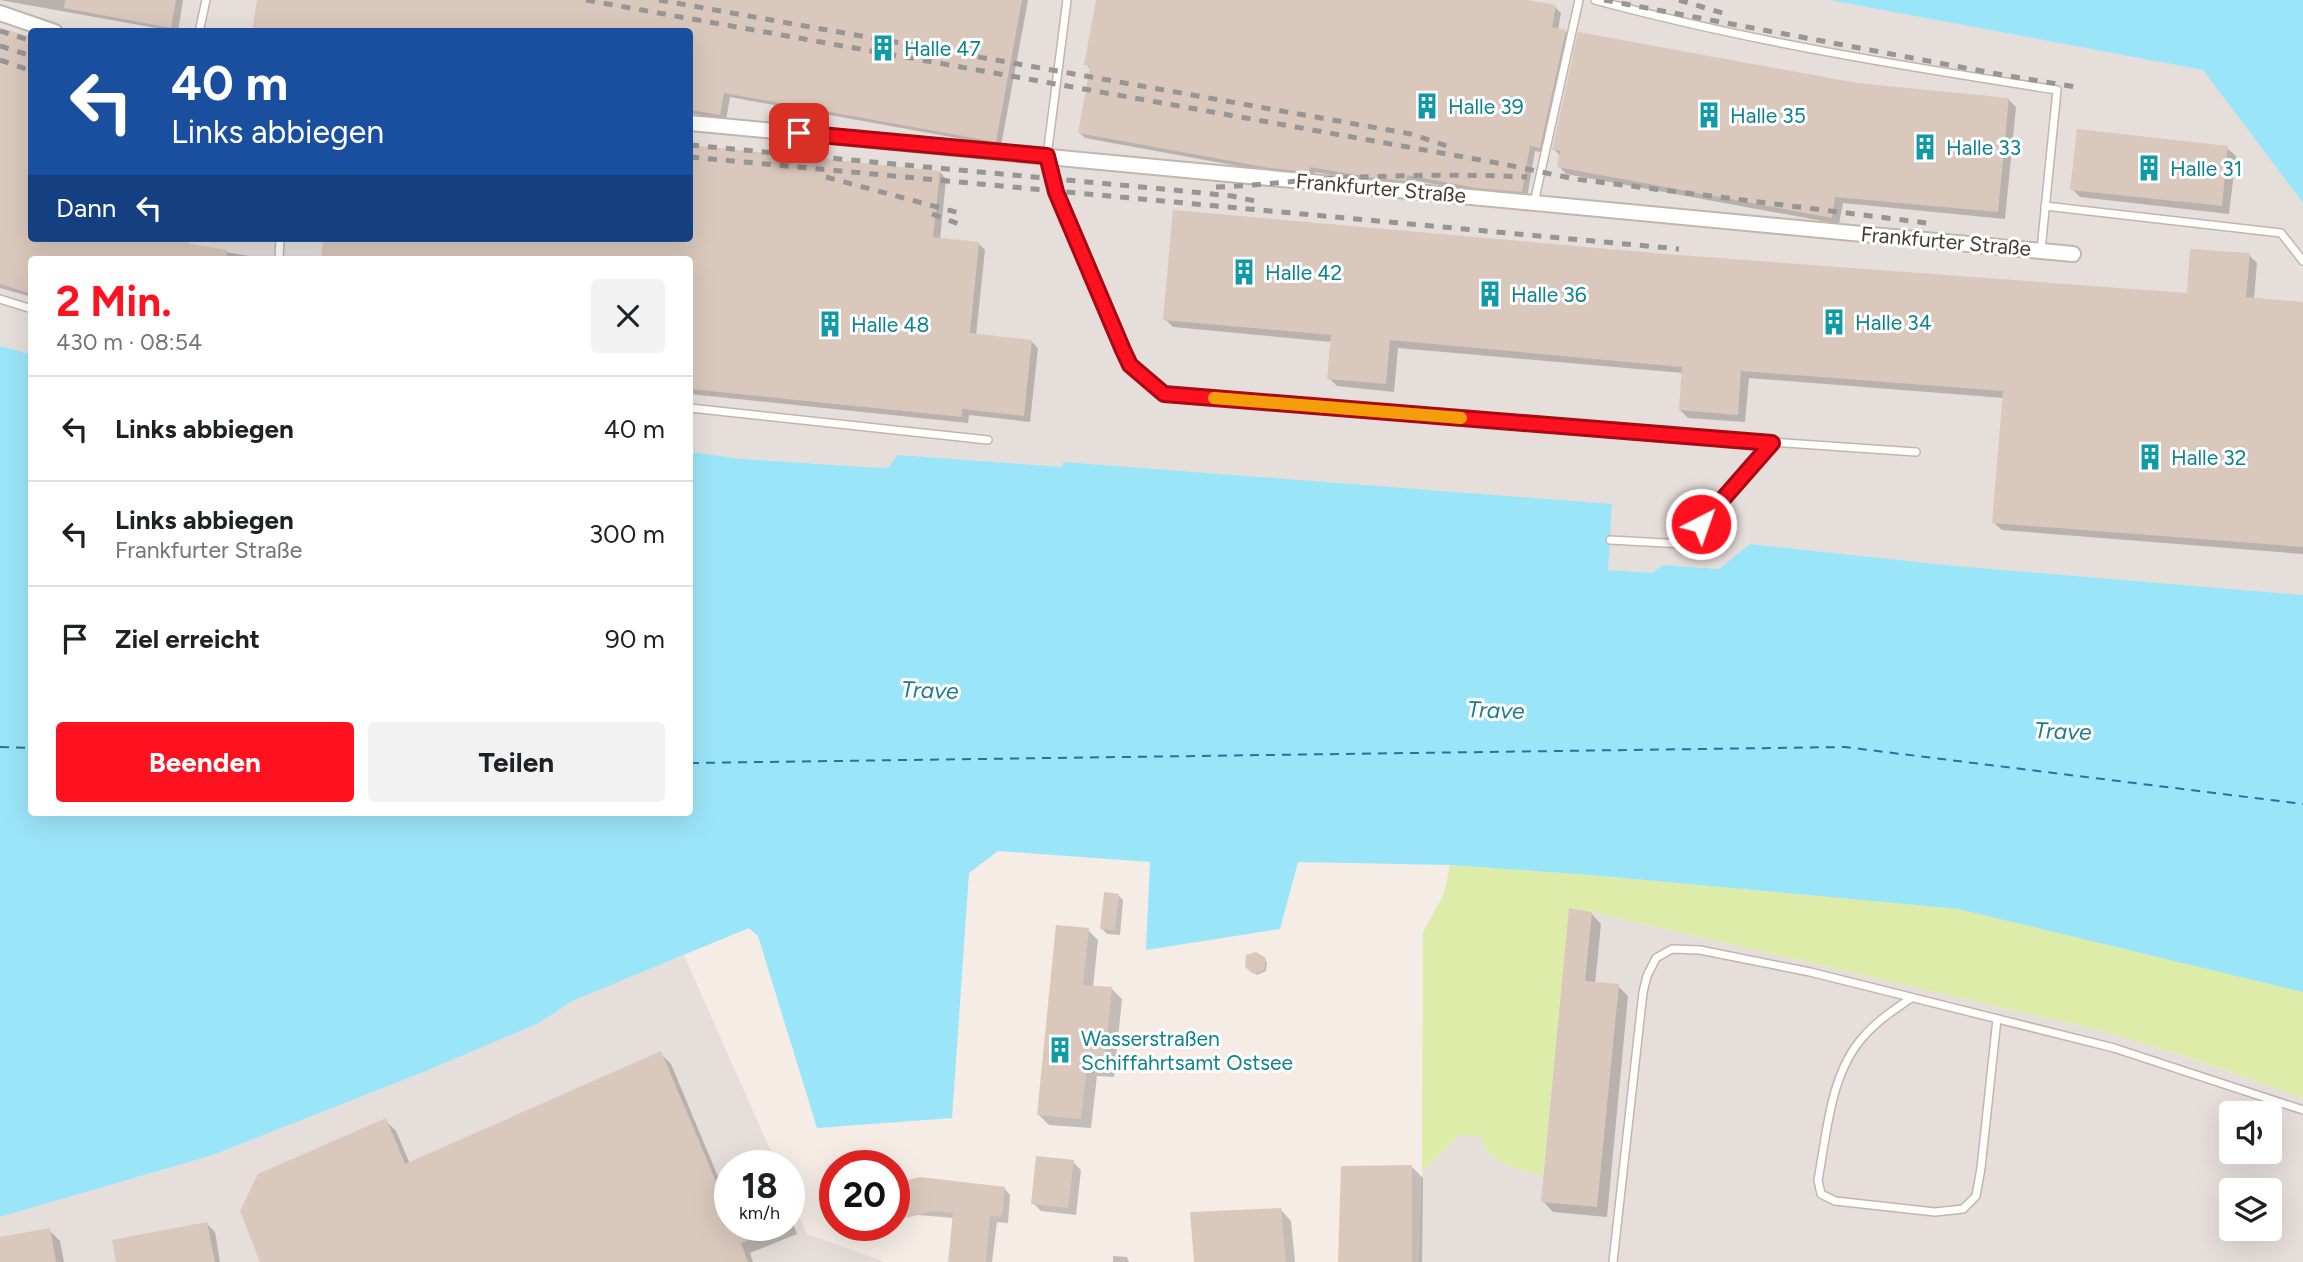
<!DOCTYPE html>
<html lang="de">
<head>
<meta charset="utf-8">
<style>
	:root { --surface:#fff; --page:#f2f2f2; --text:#202124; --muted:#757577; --line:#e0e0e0; --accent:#ff111f }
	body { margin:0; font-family:Figtree,sans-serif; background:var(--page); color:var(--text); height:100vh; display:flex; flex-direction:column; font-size:26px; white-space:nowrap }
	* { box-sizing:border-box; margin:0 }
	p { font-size:23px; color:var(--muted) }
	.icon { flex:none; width:38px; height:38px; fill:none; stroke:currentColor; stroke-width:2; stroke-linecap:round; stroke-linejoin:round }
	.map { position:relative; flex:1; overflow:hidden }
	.sheet { position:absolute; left:28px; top:256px; width:665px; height:560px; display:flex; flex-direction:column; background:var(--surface); border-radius:7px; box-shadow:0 7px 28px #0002 }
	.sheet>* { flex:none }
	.top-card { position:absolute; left:28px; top:28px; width:665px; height:214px; border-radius:7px; box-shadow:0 7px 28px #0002; background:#1a4fa0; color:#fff; overflow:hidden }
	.tools { position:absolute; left:2219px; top:1101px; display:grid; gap:14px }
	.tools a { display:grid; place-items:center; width:63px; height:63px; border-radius:7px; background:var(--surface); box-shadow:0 7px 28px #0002; font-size:35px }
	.speed { position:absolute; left:714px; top:1150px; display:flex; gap:14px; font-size:35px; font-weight:700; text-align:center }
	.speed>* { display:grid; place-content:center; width:91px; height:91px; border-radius:50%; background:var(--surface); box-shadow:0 7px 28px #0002; line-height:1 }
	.speed small { font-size:18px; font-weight:400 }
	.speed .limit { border:10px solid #d22; background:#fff; color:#111 }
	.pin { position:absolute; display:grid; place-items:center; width:60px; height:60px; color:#fff; margin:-30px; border-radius:14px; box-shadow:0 4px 10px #0006 }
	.me { position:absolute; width:77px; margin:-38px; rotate:41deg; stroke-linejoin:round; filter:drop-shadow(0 0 5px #0008) }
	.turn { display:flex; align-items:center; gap:24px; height:147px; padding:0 28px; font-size:32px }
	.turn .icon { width:91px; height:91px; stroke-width:2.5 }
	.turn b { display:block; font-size:49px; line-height:60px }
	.then { display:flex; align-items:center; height:66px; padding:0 28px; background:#0003; gap:14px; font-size:26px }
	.round { display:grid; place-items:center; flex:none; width:74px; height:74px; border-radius:7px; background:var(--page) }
	.head { display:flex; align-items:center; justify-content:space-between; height:119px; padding:0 28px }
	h1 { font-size:42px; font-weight:700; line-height:52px; color:var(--accent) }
	.action { display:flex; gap:14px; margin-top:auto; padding:14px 28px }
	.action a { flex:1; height:80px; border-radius:7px; background:var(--accent); color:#fff; font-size:28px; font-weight:700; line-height:80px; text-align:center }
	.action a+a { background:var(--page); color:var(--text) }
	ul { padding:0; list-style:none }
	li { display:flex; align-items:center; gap:21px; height:105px; padding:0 28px; border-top:2px solid var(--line) }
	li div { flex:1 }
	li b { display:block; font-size:26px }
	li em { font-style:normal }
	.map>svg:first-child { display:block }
</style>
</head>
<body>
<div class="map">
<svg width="2303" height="1262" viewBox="0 0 2303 1262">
	<rect width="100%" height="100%" fill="#f4ece5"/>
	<g fill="#e6deda" fill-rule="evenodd">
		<path d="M0,0H1829L2204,70L2303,203V595L1946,565L1751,544L1720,569L1662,565L1653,573L1607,570L1612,505L1063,463V467L894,462L889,467L881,468L743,459L690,452V259H32L31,354L0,346ZM32,32H690V238H32Z"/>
		<path d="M1569,908L1592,912L2107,1032L2208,1064L2303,1098V1262H1419L1422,1172L1459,1135L1480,1136L1487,1152L1506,1165L1543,1176ZM2231,1113H2270V1152H2231ZM2231,1190H2270V1228H2231Z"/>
		<path d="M684,955L777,1165L730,1166V1225H789V1193L807,1234L885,1262H0V1217L213,1155L421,1073L539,1023L571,1001Z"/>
	</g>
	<path fill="#ddeda9" d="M1450,865L1590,875L1959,909L2303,992V1098L2208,1064L2107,1032L1592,912L1570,908L1543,1176L1506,1165L1487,1152L1480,1136L1459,1135L1422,1172L1423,932L1444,894Z"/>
	<path fill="#e5e0de" d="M288,238H319L317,259H286Z"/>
	<g fill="#9be5f8">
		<path d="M1829,0H2303V203L2203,70Z"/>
		<path d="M0,346L31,354L32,812H690V452L743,459L881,468L889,467L897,455L1062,467L1063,462L1612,504L1608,570L1653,573L1662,565L1719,569L1750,544L1946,565L2303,595V992L1958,909L1590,875L1450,865L1298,862L1280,929L1146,950L1150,862L998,851L969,873L952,1118L817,1128L758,936L749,928L572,1001L539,1023L421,1073L213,1155L0,1217Z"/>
	</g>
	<g fill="#0003">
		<path d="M0,0H183L178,32Z"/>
		<path d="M259,0H1028L1001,146L730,97L726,120L690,113V32Z"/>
		<path d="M1098,0H1518L1555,7L1561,13L1558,30L1565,31L1571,37L1545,153L1535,151L1527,197L1483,193L1412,180L1411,186L1374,182L1315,172L1314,177L1276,173L1085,138L1080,133L1091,70L1086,64Z"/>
		<path d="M0,30L32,238H180L173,259H32V297L0,288Z"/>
		<path d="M1857,85L2008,99L2016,107L2005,219L1843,203L1839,224L1566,174L1559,166L1560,156L1554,149Z"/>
		<path d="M690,146L940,172L946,179L940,240L978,243L985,250L976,336L1031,341L1038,348L1030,422L969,415L968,423L690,394V259H323L325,238H690Z"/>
		<path d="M2227,148L2236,156L2229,214L2080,197L2072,189Z"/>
		<path d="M190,246L267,259H188Z"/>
		<path d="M2249,255L2257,263L2254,299L2303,303V554L2002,530L1993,522L2004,398L1749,378L1745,422L1688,418L1680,410L1683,373L1398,348L1394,392L1337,386L1329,378L1332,342L1173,327L1165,319L1665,256L2189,294Z"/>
		<path d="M1118,895L1123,900L1120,935L1107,934L1102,929Z"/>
		<path d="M1591,913L1601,924L1595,984L1618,986L1628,996L1607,1217L1553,1212L1543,1201Z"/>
		<path d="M1088,930L1098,940L1093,987L1112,989L1122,999L1114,1077L1097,1076L1091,1128L1049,1125L1039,1115Z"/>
		<path d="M1265,960L1267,962L1266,971L1257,975L1249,969Z"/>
		<path d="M661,1054L671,1064L722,1186L730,1183V1225H789V1214L797,1234L750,1253L753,1262H272L386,1121L396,1131L410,1164Z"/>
		<path d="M1073,1162L1081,1170L1076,1215L1041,1211L1033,1203Z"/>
		<path d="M1412,1167L1423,1178L1422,1262H1340Z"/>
		<path d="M1004,1188L1010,1195L1008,1223L997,1222L992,1262H950L954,1218L894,1213Z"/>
		<path d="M1280,1209L1291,1221L1295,1262H1196Z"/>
		<path d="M207,1224L215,1232L220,1262H118Z"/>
		<path d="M872,1225H892L894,1229L879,1233Z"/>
		<path d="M49,1230L60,1241L64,1262H0V1239Z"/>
		<path d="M1113,1256L1127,1257L1129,1262H1113Z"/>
	</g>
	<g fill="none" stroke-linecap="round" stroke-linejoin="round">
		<g stroke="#1e7a93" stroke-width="2" stroke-dasharray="9 7" stroke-linecap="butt">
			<path d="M0,747L32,748"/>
			<path d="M690,763L1845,747L2303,804"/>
		</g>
	</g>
	<g fill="#dac8bc">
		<path d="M65,0H176L171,28L64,8Z"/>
		<path d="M257,0H1022L996,142L724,93L720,115L690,110V32H252Z"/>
		<path d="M1096,0H1527L1556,5L1552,27L1566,30L1540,148L1530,146L1522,192L1476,188L1407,175L1406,181L1367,177L1310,167L1309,172L1269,168L1078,133L1090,66L1084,65Z"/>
		<path d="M0,28L32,37V238H190L189,244L227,250V259H32V294L0,284Z"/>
		<path d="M1578,32L1857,83L2009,98L1998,212L1835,197L1832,218L1557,167L1560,151L1552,150Z"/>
		<path d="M2077,129L2228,146L2222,206L2070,190Z"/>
		<path d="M690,145L940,171L933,237L979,242L970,333L1032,340L1024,416L962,409V417L690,389V259H321L324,238H690Z"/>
		<path d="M1173,210L1665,254L2187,293L2190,249L2250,253L2246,297L2303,302V547L1992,523L2003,391L1741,371L1738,415L1679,410L1682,367L1390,340L1386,384L1327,379L1331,335L1163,320Z"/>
		<path d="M1104,892L1119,894L1115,930L1100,929Z"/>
		<path d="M1569,908L1592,912L1585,981L1619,984L1597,1207L1541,1202Z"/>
		<path d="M1056,925L1089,928L1083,985L1112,987L1104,1068L1087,1067L1081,1119L1037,1115Z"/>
		<path d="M1256,952L1266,958L1264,970L1253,974L1245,967L1246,955Z"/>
		<path d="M661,1051L730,1215V1225H783L741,1243L748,1262H260L240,1211L258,1174L386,1118L405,1164Z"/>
		<path d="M1036,1156L1074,1160L1068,1208L1031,1204Z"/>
		<path d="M1412,1165V1262H1338L1341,1166Z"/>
		<path d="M920,1177L1005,1187L1002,1217L990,1216L986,1262H948L953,1213L934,1211L894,1221V1183Z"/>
		<path d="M1281,1208L1286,1262H1194L1190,1212Z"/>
		<path d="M207,1222L215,1262H116L112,1240Z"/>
		<path d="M50,1228L56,1262H0V1237Z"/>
	</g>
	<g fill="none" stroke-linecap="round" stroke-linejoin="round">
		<g stroke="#c4b5a9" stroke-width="10">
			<g id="service">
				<path d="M1067,0L1047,156L1056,192L1123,350L1130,365L1164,394L1681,436L1916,452"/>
				<path d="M1595,0C1747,41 1902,66 2057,90L2041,250"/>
				<path d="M199,32L206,0"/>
				<path d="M1534,203L1579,0"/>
				<path d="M2045,206L2281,233L2303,261"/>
				<path d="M279,259L280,238"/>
				<path d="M0,299L32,309"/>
				<path d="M690,408L988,440"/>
				<path d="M1610,540L1683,544L1772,443"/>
				<path d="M1911,998C1895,1009 1877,1021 1864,1036C1830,1073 1827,1133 1818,1180L1821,1194L1835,1201L1935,1212L1963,1209L1976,1196L1981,1168L1997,1019"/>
				<path d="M1613,1262L1643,992L1647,976L1656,958L1672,949L1700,950L1810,972L2114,1048L2303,1110"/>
			</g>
		</g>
		<g stroke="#c4b5a9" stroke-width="18">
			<g id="minor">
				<path d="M0,13L55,32"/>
				<path d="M690,123L2073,254"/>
			</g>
		</g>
		<use href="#service" stroke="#fff" stroke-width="7"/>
		<use href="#minor" stroke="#fff" stroke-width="14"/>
		<g stroke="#969696" stroke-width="5" stroke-dasharray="9 9" stroke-linecap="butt">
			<path d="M586,0L1503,164L1575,179L1935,224"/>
			<path d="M659,0L1411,134L1450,147"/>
			<path d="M1604,0L2003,75L2082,88"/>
			<path d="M1679,0L1729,15"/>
			<path d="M0,31L32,41"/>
			<path d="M0,46L32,56"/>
			<path d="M0,60L32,71"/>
			<path d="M690,145L1163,189L1232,196L1260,202"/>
			<path d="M690,157L1679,249"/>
			<path d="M826,177L963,214"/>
			<path d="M1216,187C1257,186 1298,180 1339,178C1401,175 1464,174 1527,177"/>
			<path d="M932,214L959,224"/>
		</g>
	</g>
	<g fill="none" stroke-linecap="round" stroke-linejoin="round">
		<g stroke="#a60b14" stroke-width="18">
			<path id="route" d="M799,133L1047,156L1056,192L1123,350L1130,365L1164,394L1772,443L1701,524"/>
		</g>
		<use href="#route" stroke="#ff111f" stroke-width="12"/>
		<path stroke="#f59e0b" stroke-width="12" d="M1214,398L1461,418"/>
	</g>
	<defs>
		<g id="building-bare" transform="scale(2.1)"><path d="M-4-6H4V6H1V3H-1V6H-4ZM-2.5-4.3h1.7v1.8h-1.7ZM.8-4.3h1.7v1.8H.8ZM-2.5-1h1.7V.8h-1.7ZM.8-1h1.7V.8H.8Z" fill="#0f9aa8" stroke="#fff" stroke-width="2.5" paint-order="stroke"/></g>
	</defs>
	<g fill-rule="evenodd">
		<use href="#building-bare" x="883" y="48"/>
		<use href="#building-bare" x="1427" y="106"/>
		<use href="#building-bare" x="1709" y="115"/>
		<use href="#building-bare" x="1925" y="147"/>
		<use href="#building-bare" x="2149" y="168"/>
		<use href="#building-bare" x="1244" y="272"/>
		<use href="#building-bare" x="1490" y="294"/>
		<use href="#building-bare" x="1834" y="322"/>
		<use href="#building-bare" x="830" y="324"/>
		<use href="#building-bare" x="2150" y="457"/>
		<use href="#building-bare" x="1060" y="1050"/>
	</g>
	<g text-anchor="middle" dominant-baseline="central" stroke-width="6" stroke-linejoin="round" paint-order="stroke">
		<g font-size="21" fill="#0d838f" stroke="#fff" text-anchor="start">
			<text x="904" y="48">Halle 47</text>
			<text x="1448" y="106">Halle 39</text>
			<text x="1730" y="115">Halle 35</text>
			<text x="1946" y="147">Halle 33</text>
			<text x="2170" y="168">Halle 31</text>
			<text x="1265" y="272">Halle 42</text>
			<text x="1511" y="294">Halle 36</text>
			<text x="1855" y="322">Halle 34</text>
			<text x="851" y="324">Halle 48</text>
			<text x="2171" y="457">Halle 32</text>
			<text x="1081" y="1038">Wasserstraßen<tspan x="1081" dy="24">Schiffahrtsamt Ostsee</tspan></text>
		</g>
		<g font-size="21" fill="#473c34" stroke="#fff">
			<text transform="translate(1381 188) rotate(5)">Frankfurter Straße</text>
			<text transform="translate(1946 241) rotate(5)">Frankfurter Straße</text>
		</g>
		<g font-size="23" font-style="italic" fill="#1e7a93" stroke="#fff">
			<text transform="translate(930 690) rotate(2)">Trave</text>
			<text transform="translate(1496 710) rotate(2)">Trave</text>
			<text transform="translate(2063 731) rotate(2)">Trave</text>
		</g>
	</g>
</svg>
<div class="tools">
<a><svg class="icon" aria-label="sound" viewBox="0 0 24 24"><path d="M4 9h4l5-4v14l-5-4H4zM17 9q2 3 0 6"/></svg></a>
<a><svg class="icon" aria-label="layers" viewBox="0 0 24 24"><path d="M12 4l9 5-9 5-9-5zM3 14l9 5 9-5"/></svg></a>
</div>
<div class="speed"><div>18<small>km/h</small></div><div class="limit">20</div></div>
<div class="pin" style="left:799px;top:133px;background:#d93025"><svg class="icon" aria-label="arrive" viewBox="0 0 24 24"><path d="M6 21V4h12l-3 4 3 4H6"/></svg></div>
<svg class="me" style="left:1701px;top:524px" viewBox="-20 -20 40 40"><circle r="17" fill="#ff111f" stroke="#fff" stroke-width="3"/><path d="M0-11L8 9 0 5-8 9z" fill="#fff"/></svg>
<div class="top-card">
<div class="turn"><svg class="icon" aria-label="left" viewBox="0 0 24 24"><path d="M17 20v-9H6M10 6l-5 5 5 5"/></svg><div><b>40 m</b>Links abbiegen</div></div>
<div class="then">Dann<svg class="icon" aria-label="left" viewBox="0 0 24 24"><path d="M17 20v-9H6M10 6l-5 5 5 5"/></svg></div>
</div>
<section class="sheet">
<div class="head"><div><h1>2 Min.</h1><p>430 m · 08:54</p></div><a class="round"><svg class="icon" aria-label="close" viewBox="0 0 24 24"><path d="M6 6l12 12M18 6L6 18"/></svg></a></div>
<ul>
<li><svg class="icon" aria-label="left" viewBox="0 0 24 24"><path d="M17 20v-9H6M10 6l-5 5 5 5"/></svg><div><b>Links abbiegen</b></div><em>40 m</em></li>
<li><svg class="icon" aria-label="left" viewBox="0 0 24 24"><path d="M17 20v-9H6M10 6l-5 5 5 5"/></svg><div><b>Links abbiegen</b><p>Frankfurter Straße</p></div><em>300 m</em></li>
<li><svg class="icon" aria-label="arrive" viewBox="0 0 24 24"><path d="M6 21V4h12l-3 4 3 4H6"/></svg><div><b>Ziel erreicht</b></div><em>90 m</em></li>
</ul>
<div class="action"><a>Beenden</a><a>Teilen</a></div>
</section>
</div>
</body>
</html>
